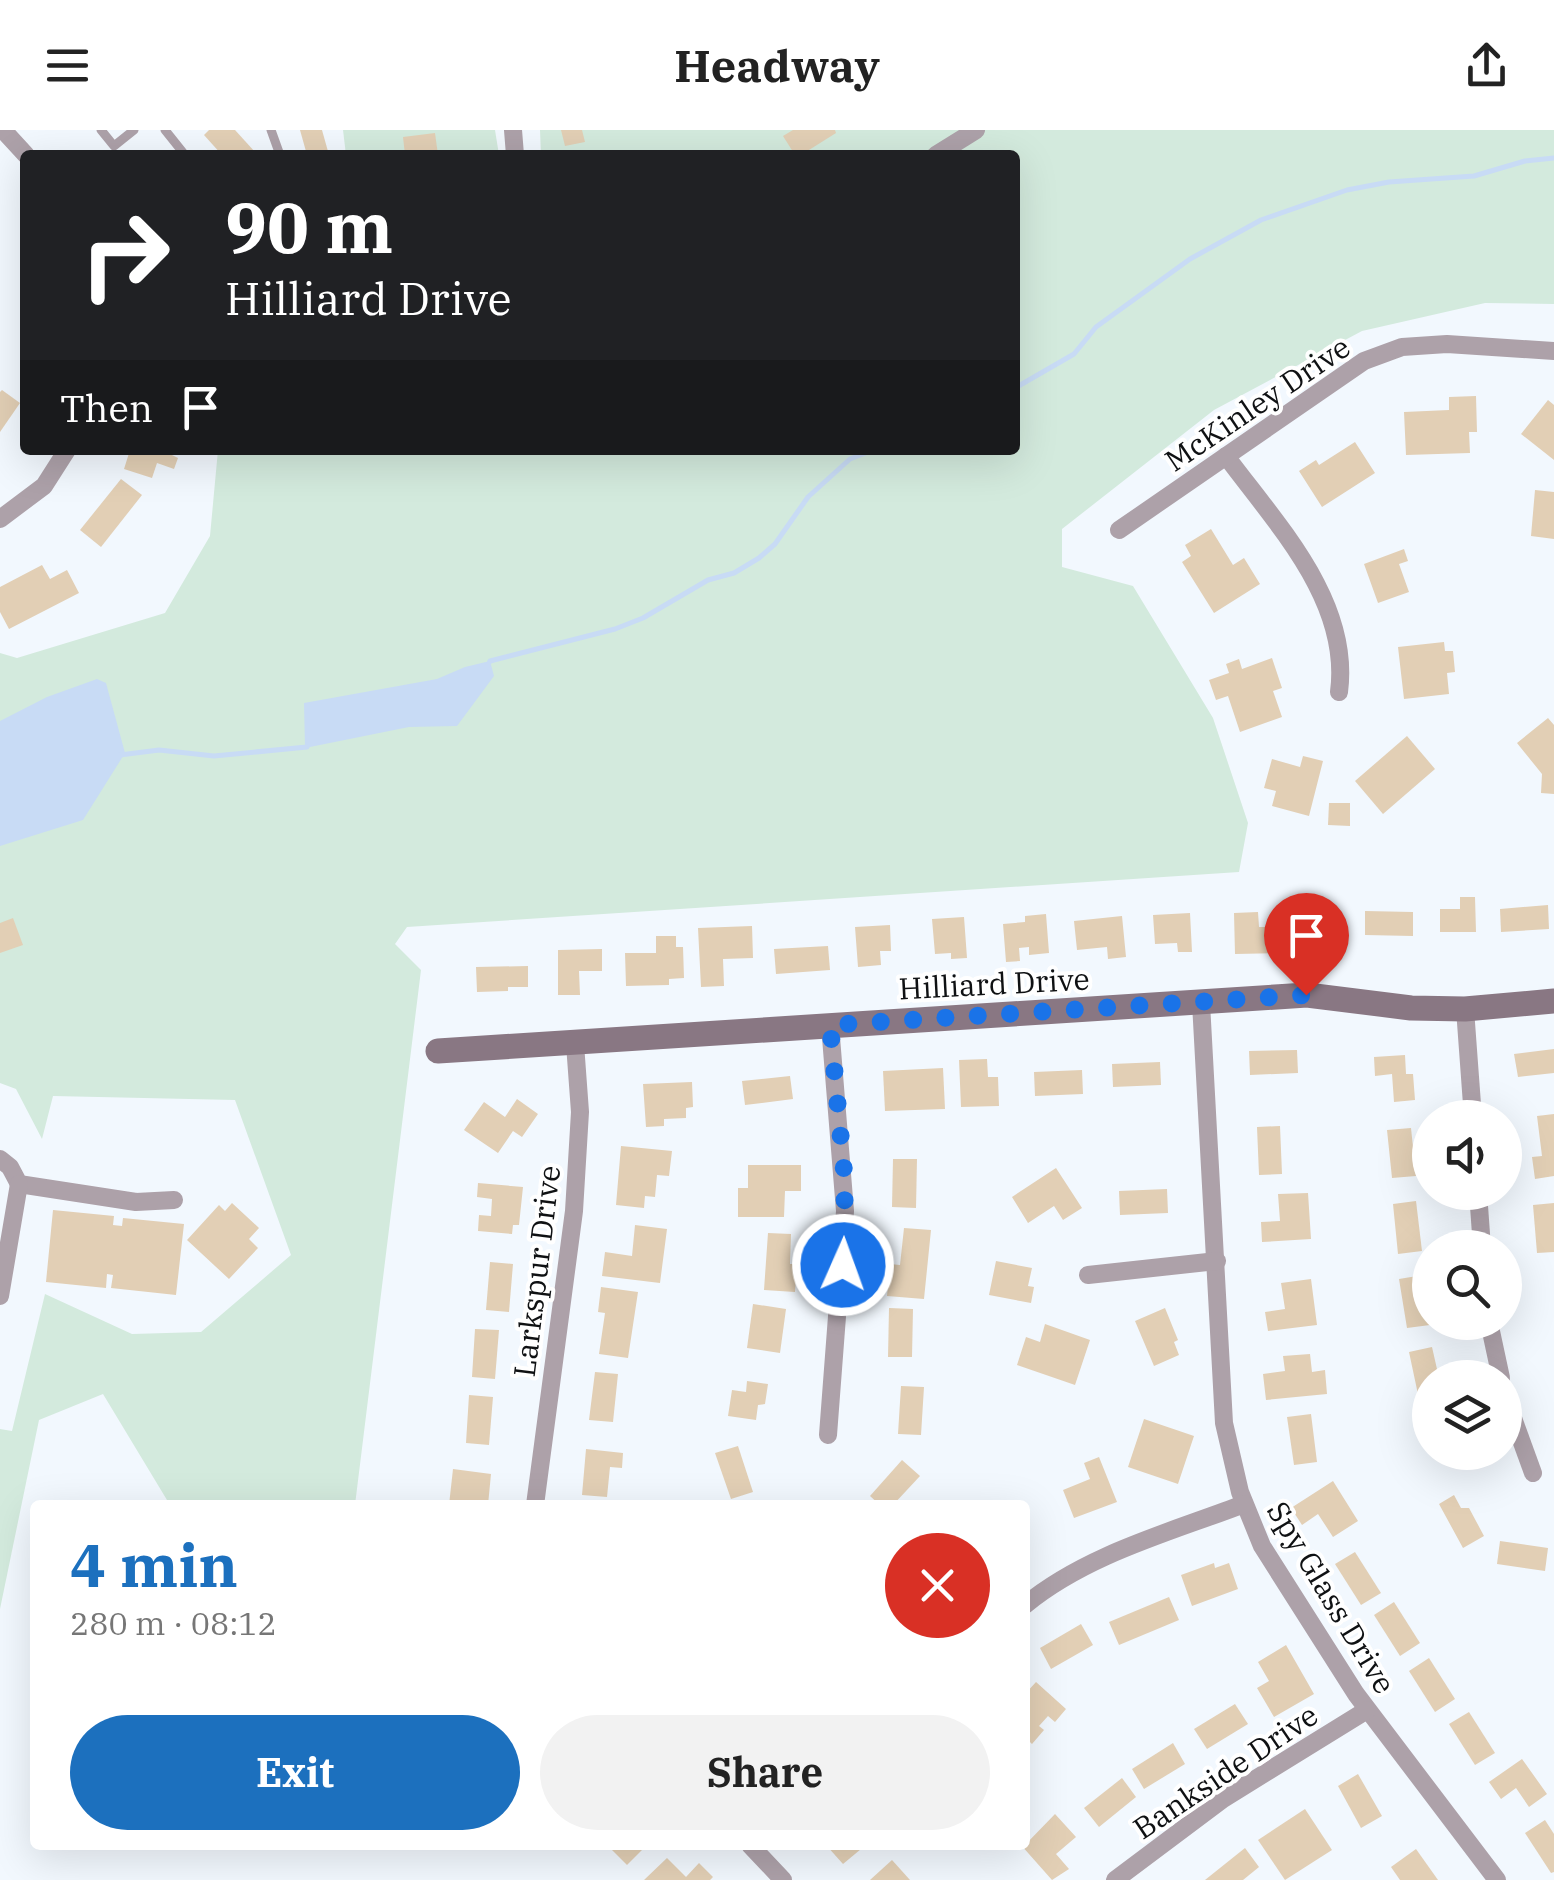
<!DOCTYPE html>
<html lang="en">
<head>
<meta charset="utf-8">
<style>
	:root { --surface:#fff; --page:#f2f2f2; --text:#222; --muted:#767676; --accent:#1c70be }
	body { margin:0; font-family:"IBM Plex Serif",serif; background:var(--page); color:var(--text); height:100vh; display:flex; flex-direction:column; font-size:38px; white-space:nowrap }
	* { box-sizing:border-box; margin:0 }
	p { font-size:32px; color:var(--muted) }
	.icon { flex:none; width:55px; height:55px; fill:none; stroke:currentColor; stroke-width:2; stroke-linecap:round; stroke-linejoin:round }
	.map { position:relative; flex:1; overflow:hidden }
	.sheet { position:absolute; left:30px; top:1370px; width:1000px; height:350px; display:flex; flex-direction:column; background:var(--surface); border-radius:10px; box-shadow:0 10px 40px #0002 }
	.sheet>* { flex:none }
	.banner { position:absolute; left:20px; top:20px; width:1000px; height:305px; border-radius:10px; box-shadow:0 10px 40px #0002; background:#202124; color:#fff; overflow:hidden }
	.fabs { position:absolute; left:1412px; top:970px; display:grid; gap:20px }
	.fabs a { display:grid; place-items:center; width:110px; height:110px; border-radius:50%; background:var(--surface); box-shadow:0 10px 40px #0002; font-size:50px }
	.pin { position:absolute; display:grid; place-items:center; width:85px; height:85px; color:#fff; margin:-102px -42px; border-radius:50% 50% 50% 0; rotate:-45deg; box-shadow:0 0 10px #0007 }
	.pin .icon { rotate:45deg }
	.me { position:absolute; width:110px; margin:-55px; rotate:2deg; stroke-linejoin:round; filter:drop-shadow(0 0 8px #0008) }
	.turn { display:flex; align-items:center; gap:35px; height:210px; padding:0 40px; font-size:45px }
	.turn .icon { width:130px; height:130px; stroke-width:2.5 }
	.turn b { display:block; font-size:70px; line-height:85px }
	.then { display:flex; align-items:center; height:95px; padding:0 40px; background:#0003; gap:20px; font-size:38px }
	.round { display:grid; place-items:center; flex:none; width:105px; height:105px; border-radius:52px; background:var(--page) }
	.head { display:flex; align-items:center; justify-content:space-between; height:170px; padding:0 40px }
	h1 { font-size:60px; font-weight:700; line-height:75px; color:var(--accent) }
	.button { display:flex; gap:20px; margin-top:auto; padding:20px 40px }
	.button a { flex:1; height:115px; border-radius:60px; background:var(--accent); color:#fff; font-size:40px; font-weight:700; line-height:115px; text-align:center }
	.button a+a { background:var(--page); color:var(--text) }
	header { display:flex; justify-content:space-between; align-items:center; height:130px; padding:0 40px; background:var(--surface); font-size:45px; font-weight:700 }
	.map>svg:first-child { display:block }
</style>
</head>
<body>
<header><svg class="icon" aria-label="menu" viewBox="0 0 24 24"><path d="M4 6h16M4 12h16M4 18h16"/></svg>Headway<svg class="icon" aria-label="share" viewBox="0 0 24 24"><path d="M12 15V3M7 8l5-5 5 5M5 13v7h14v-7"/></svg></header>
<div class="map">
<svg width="1554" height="1750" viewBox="0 0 1554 1750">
	<rect width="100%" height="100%" fill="#f2f8fe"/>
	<g fill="#d3eadd">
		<path d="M343,0H495L499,25H346Z"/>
		<path d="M540,0H1554V174L1485,173L1362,201L1214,280L1062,399V437L1133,456L1213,588L1248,693L1239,742L407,797L395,814L421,840L355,1375H170L103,1264L39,1290L0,1479V1299L12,1301L45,1164L132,1204L201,1202L291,1125L235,970L53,966L42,1009L16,959L0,953V523L17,528L165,483L210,406L218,320H1015V25H541Z"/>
	</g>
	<g fill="#c8dbf5">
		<path d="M490,531L494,546L457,596L409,597L305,618L304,573L437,549L465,537Z"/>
		<path d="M97,549L106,553L125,623L83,690L0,716V591L47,567Z"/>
	</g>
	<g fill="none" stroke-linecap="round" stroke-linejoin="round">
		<g stroke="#c8dbf5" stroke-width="5">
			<path d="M1015,258L1074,224L1096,197L1190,129L1261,90L1347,60L1389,52L1474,46L1525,31L1554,28"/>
			<path d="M487,537L490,531L615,499L643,488L708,450L734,443L759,428L775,414L808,367L850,329L873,320"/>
			<path d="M120,625L159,620L214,626L307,617"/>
		</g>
	</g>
	<g fill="#e2cfb5">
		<path d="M209,0H235L255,22L222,25L204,5Z"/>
		<path d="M300,0H322L329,25H307Z"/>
		<path d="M561,0H582L585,12L565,16Z"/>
		<path d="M793,0H835L836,3L801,25H795L783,6Z"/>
		<path d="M435,3L438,25H405L403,7Z"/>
		<path d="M2,260L20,273L0,302V262Z"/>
		<path d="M1476,266L1477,302H1469L1470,323L1406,325L1404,282L1449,280V267Z"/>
		<path d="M1548,270L1554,275V330L1521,304Z"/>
		<path d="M1355,312L1375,343L1322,377L1299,341L1316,330L1319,335Z"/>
		<path d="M130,320H162L178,328L174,339L157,333L152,348L124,339Z"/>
		<path d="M121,349L142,365L101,417L80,400Z"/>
		<path d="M1535,360L1554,362V409L1531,406Z"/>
		<path d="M1211,399L1233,435L1244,428L1260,454L1214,483L1182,432L1191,426L1185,415Z"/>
		<path d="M1404,419L1408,431L1399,434L1409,462L1378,473L1364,434Z"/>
		<path d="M42,435L50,449L67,440L79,463L9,499L0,482V457Z"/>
		<path d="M1444,512L1445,521H1453L1455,542L1447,543L1449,564L1404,569L1398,517Z"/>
		<path d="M1272,528L1282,558L1273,561L1282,587L1240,602L1228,566L1216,570L1209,550L1229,543L1226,534L1239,529L1242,539Z"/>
		<path d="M1548,588L1554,595V664L1541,663L1542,644L1517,613Z"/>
		<path d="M1407,606L1435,639L1383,684L1355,651Z"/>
		<path d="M1303,626L1323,631L1309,686L1272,676L1276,661L1264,658L1272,629L1300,637Z"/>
		<path d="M1329,673H1350V696L1328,695Z"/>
		<path d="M1460,767H1475L1476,802H1440V779H1460Z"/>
		<path d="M1548,775L1549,799L1501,802L1500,779Z"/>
		<path d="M1302,776L1337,779L1334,820L1298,817Z"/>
		<path d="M1365,781L1413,782V806L1365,805Z"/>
		<path d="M1258,782L1259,797H1277L1278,823L1235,824L1234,783Z"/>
		<path d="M1190,783L1192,822H1178L1177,813L1155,814L1153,785Z"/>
		<path d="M1046,784L1049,823L1029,825V817L1019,818L1020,831L1006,832L1003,794L1025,792V786Z"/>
		<path d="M1122,786L1126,827L1108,829L1107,817L1077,820L1074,791Z"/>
		<path d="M964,787L967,828L951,829V823L935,824L932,789Z"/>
		<path d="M13,788L23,815L0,823V793Z"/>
		<path d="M890,795L891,821H880L881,835L858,837L855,797Z"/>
		<path d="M752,796L753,828L723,829L724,856L701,857L698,798Z"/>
		<path d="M656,806H676V817H683L684,848L669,849V855L626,856L625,823H656Z"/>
		<path d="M828,816L830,840L776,844L774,819Z"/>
		<path d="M602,819V841H579L580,865H558V820Z"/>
		<path d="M528,836V857H508V861L477,862L476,837Z"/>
		<path d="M1554,919V943L1518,947L1514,924Z"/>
		<path d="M1297,920L1298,943L1250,945L1249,921Z"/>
		<path d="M1405,925L1406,944H1413L1415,970L1394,972L1392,944L1375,946L1374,927Z"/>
		<path d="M987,929L988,947H998L999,976L961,977L959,930Z"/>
		<path d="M1160,932L1161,955L1113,957L1112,934Z"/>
		<path d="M943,938L945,979L885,981L883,941Z"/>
		<path d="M1082,940L1083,964L1035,966L1034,942Z"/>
		<path d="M790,946L793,969L745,975L742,951Z"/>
		<path d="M692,952L693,977L686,978V988L664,989V996L646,997L643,954Z"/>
		<path d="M517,969L538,984L522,1007L513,1001L498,1023L464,1000L484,972L505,987Z"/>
		<path d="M1554,984V1046L1535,1049L1532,1027L1542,1026L1537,986Z"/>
		<path d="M1280,996L1282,1044L1259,1045L1257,997Z"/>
		<path d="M1411,998L1416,1046L1392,1048L1387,1000Z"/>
		<path d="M621,1016L672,1021L669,1046L657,1045L655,1067L645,1066L644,1078L616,1075Z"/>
		<path d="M893,1029H917L916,1078L892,1077Z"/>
		<path d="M748,1035H801V1061H785L784,1087H738V1058H748Z"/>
		<path d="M1056,1038L1082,1078L1063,1090L1054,1076L1028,1093L1012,1067Z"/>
		<path d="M478,1053L523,1057L519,1095H513L512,1104L478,1101L479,1085L491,1086L492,1069L477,1067Z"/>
		<path d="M1167,1059L1168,1083L1120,1085L1119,1061Z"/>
		<path d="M1308,1063L1311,1109L1262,1112L1261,1092L1280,1091L1278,1064Z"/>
		<path d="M1416,1071L1422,1121L1398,1124L1393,1074Z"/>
		<path d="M232,1073L259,1098L249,1109L258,1118L229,1149L187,1110L219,1075L225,1081Z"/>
		<path d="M1554,1073V1122L1537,1123L1533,1075Z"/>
		<path d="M53,1080L114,1086L113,1095L122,1096L123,1088L184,1094L176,1165L111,1158L113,1145L107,1144L106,1158L46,1152Z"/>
		<path d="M635,1095L667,1099L660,1153L602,1146L605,1122L632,1126Z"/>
		<path d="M904,1098L931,1100L924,1169L887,1166L890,1134L900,1135Z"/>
		<path d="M768,1103L791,1104L790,1134H797L795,1162L764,1160Z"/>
		<path d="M996,1131L1032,1138L1028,1156L1034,1157L1031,1173L989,1165Z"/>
		<path d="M490,1132L513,1134L509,1182L486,1180Z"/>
		<path d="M1417,1146L1420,1160L1427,1163L1430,1195L1407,1198L1399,1149Z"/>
		<path d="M1311,1149L1317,1195L1268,1201L1265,1182L1285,1179L1281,1153Z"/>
		<path d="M601,1157L638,1162L628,1228L599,1224L605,1183L598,1182Z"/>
		<path d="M753,1174L786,1179L780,1223L747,1218Z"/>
		<path d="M889,1178L913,1179L912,1227H888Z"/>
		<path d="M1165,1178L1178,1210L1174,1212L1179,1225L1154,1236L1135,1191Z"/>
		<path d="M1045,1194L1090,1210L1075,1255L1017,1235L1026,1207L1040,1212Z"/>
		<path d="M475,1199L499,1200L495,1249L472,1247Z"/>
		<path d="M1432,1217L1439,1248H1430V1266L1419,1269L1409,1222Z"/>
		<path d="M1310,1224L1312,1242L1325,1240L1327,1264L1266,1270L1263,1244L1285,1241L1283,1226Z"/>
		<path d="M595,1242L618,1244L613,1292L589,1290Z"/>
		<path d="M747,1251L768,1254L765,1274L758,1275L756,1290L728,1286L732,1260L746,1262Z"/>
		<path d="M901,1256L924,1257L921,1305L898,1304Z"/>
		<path d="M469,1265L493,1267L489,1315L466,1313Z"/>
		<path d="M1311,1284L1317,1332L1294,1335L1287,1287Z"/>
		<path d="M1144,1289L1194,1306L1178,1354L1128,1337Z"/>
		<path d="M738,1316L753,1362L731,1369L715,1323Z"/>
		<path d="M586,1319L623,1323L622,1338L610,1337L607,1367L582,1365Z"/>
		<path d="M1099,1327L1117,1372L1074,1388L1063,1360L1090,1349L1084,1333Z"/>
		<path d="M902,1330L920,1346L893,1375H880L870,1366Z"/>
		<path d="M453,1339L491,1344L488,1375H449Z"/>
		<path d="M1333,1351L1358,1391L1333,1407L1318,1384L1302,1395L1291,1378Z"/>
		<path d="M1454,1365L1461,1378H1469L1484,1406L1463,1418L1439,1374Z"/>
		<path d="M1500,1411L1548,1418L1545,1441L1497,1434Z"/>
		<path d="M1355,1422L1381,1463L1361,1475L1335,1434Z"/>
		<path d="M1214,1433L1215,1438L1229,1433L1238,1459L1192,1476L1181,1445Z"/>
		<path d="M1169,1467L1179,1490L1119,1515L1109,1492Z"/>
		<path d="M1394,1472L1420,1513L1400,1526L1374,1485Z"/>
		<path d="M1081,1494L1093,1515L1051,1539L1040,1518Z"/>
		<path d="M1286,1515L1314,1564L1274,1587L1257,1558L1269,1551L1258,1532Z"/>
		<path d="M1429,1528L1455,1569L1435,1582L1409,1541Z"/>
		<path d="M1036,1552L1066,1579L1055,1592L1048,1586L1039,1596L1044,1600L1032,1614L1025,1607V1564Z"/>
		<path d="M1235,1574L1248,1594L1207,1619L1194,1599Z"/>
		<path d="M1469,1582L1495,1623L1475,1635L1449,1594Z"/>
		<path d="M1173,1613L1185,1634L1144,1659L1132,1639Z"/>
		<path d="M1522,1629L1547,1664L1529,1677L1516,1658L1501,1669L1489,1652Z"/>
		<path d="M1358,1644L1382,1686L1361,1698L1338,1656Z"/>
		<path d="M1122,1648L1136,1667L1099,1697L1084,1678Z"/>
		<path d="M1305,1679L1332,1720L1285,1750L1258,1710Z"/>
		<path d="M1055,1684L1076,1707L1056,1724L1069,1739L1052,1750L1021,1715H1025Z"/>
		<path d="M1545,1690L1554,1704V1742L1551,1743L1525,1703Z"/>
		<path d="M607,1715H647L627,1735Z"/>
		<path d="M826,1715H858L861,1719L843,1734Z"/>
		<path d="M1245,1718L1259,1737L1243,1750H1205Z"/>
		<path d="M1416,1719L1438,1750H1400L1391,1737Z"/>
		<path d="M667,1728L686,1747L699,1733L713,1747L710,1750H644Z"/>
		<path d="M892,1730L910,1750H870Z"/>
	</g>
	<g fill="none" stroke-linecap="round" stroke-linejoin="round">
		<g stroke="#ada1a9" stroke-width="9">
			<path d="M101,0L114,16L134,0"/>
			<path d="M165,0L185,25"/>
			<path d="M271,0L280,25"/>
		</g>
		<g stroke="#ada1a9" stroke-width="18">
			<path d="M3,0L26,25"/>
			<path d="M513,0L515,25"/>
			<path d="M936,25L976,0"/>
			<path d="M1226,326C1277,395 1351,471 1339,562"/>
			<path d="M0,389L44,356L67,320"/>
			<path d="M1119,400L1364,231L1402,217L1447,214L1554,221"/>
			<path d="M1201,873L1224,1293L1240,1362L1262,1416L1356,1564L1497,1750"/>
			<path d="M1465,879L1473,988"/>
			<path d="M0,1029L10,1037L19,1054L136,1072L174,1070"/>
			<path d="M1478,1062L1482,1118"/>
			<path d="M1088,1145L1217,1131"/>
			<path d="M0,1166L19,1054"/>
			<path d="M1489,1192L1501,1248"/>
			<path d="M1505,1266L1533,1343"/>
			<path d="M828,1305L845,1081L830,895"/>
			<path d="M535,1375L574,1081L580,982L575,914"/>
			<path d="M1025,1475C1087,1424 1171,1402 1244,1374"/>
			<path d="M750,1715L783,1750"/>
			<path d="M1115,1750L1223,1669L1367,1580"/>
		</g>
		<path stroke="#897783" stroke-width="25" d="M438,921L1307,865L1411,878L1465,879L1554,871"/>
	</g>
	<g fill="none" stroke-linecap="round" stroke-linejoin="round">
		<path stroke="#1a73e8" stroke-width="18" stroke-dasharray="0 32.4" d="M843,1135L845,1051L830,895L1306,865"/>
	</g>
	<g text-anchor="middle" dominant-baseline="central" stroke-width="8" stroke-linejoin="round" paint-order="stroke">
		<g font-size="30" fill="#0f1113" stroke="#fff">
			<text transform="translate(1257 273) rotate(-34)">McKinley Drive</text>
			<text transform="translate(994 853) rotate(-3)">Hilliard Drive</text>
			<text transform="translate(536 1141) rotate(-83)">Larkspur Drive</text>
			<text transform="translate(1332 1467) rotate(59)">Spy Glass Drive</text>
			<text transform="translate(1225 1641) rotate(-34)">Bankside Drive</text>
		</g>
	</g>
</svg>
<div class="fabs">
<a><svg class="icon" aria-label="sound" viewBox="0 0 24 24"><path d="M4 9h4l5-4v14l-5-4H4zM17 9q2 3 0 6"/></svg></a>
<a><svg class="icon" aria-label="search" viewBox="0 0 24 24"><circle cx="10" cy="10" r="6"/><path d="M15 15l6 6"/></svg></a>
<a><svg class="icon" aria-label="layers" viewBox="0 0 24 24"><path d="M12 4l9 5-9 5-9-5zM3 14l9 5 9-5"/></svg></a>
</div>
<div class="pin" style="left:1306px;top:865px;background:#d93025"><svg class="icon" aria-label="arrive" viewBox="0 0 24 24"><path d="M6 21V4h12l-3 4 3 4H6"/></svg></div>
<svg class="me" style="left:843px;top:1135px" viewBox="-20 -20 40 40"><circle r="17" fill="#1a73e8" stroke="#fff" stroke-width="3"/><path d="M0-11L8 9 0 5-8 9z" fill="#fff"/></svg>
<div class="banner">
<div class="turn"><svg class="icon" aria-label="right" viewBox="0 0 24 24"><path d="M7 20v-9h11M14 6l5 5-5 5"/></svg><div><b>90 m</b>Hilliard Drive</div></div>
<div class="then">Then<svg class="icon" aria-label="arrive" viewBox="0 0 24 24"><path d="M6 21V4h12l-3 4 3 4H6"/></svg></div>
</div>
<section class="sheet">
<div class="head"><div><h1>4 min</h1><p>280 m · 08:12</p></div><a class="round" style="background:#d93025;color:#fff"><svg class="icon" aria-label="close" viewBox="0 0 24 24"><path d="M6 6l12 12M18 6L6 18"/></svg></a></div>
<div class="button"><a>Exit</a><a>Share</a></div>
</section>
</div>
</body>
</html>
